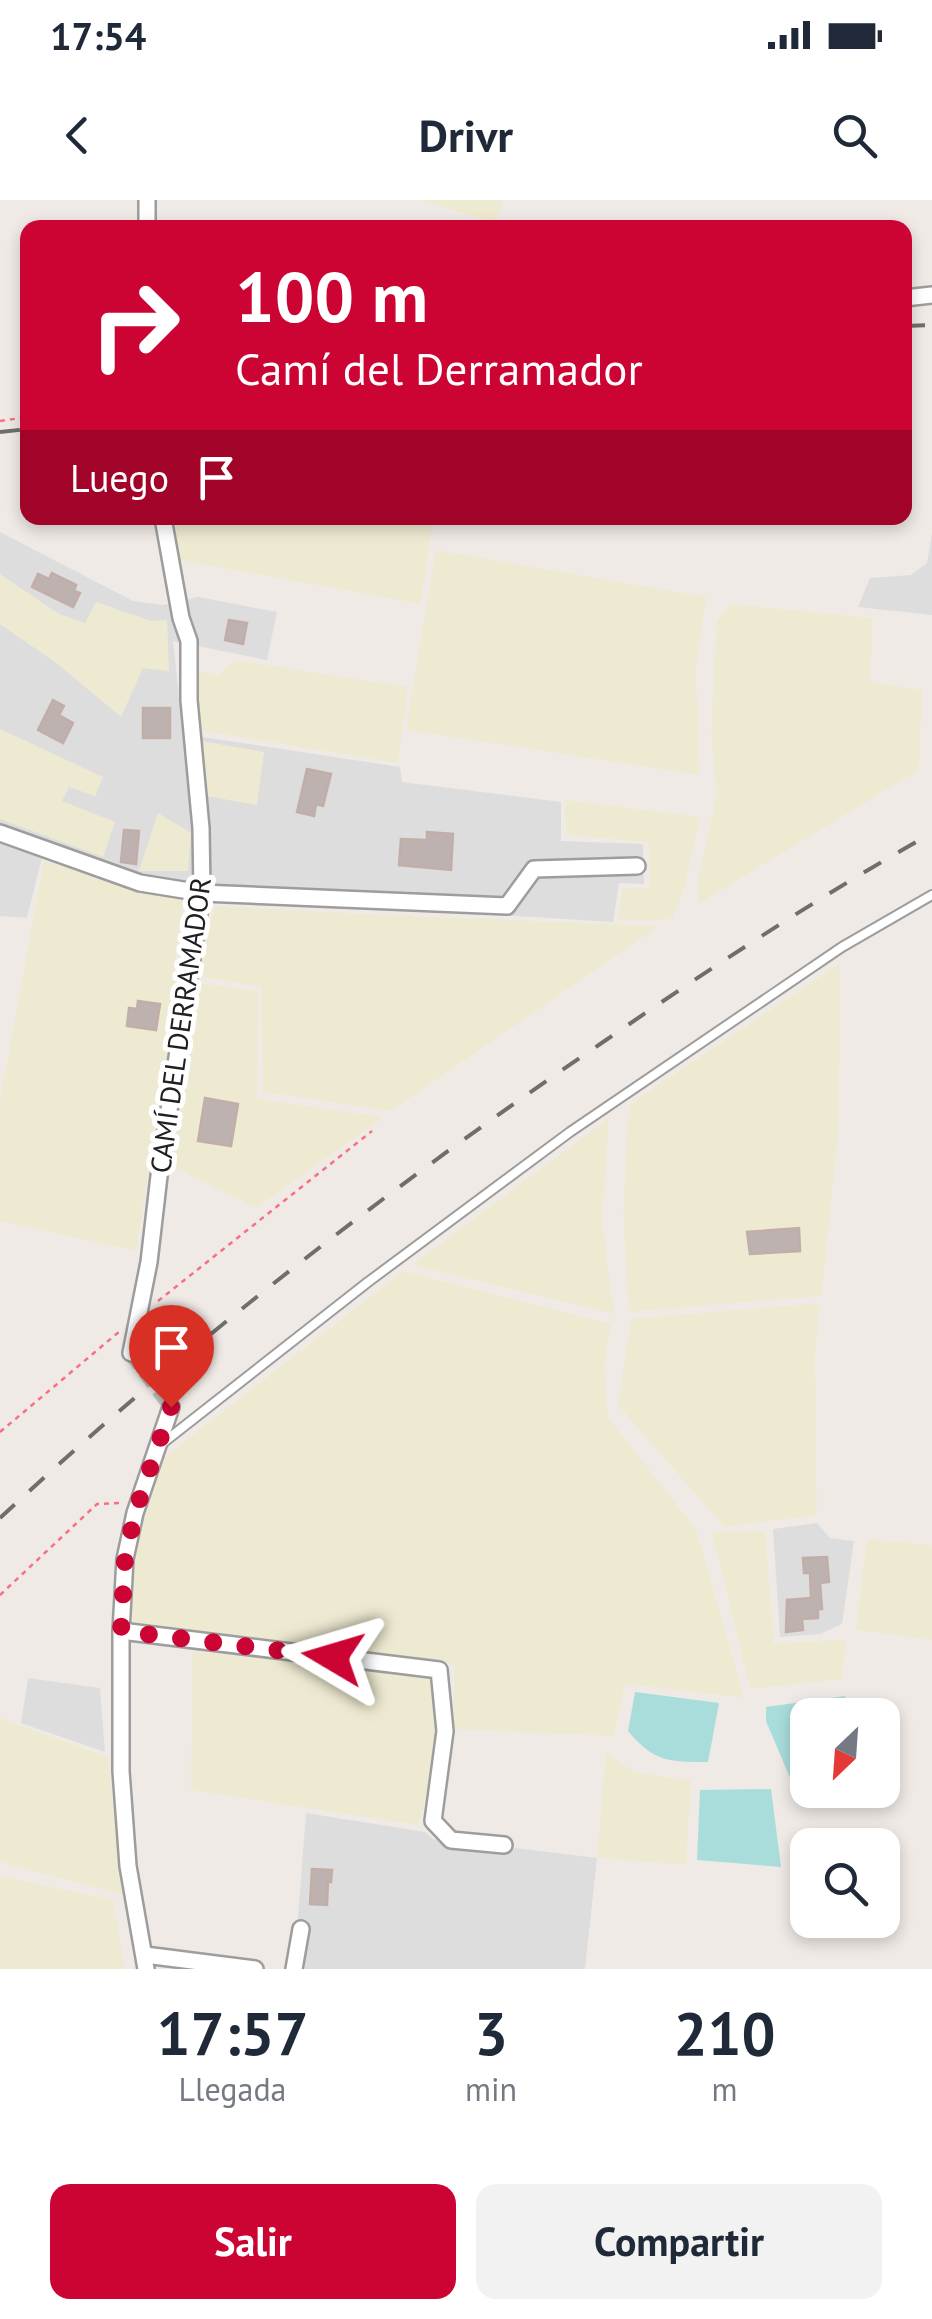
<!DOCTYPE html>
<html lang="es">
<head>
<meta charset="utf-8">
<style>
	:root { --surface:#fff; --page:#f2f2f3; --text:#1f2937; --muted:#747a83; --accent:#cb0433 }
	body { margin:0; font-family:"PT Sans",sans-serif; background:var(--page); color:var(--text); height:100vh; display:flex; flex-direction:column; font-size:38px; white-space:nowrap }
	* { box-sizing:border-box; margin:0 }
	p { font-size:32px; color:var(--muted) }
	.icon { flex:none; width:55px; height:55px; fill:none; stroke:currentColor; stroke-width:2; stroke-linecap:round; stroke-linejoin:round }
	.map { position:relative; height:1769px; overflow:hidden }
	.sheet { display:flex; flex-direction:column; background:var(--surface); flex:1 }
	.sheet>* { flex:none }
	.top-card { position:absolute; left:20px; top:20px; width:892px; height:305px; border-radius:20px; box-shadow:0 5px 15px #0003; background:#cb0433; color:#fff; overflow:hidden }
	.needle { width:65px; rotate:205deg }
	.controls { position:absolute; left:790px; top:1498px; display:grid; gap:20px }
	.controls a { display:grid; place-items:center; width:110px; height:110px; border-radius:20px; background:var(--surface); box-shadow:0 5px 15px #0003; font-size:50px }
	.pin { position:absolute; display:grid; place-items:center; width:85px; height:85px; color:#fff; margin:-102px -42px; border-radius:50% 50% 50% 0; rotate:-45deg; box-shadow:0 0 10px #0007 }
	.pin .icon { rotate:45deg }
	.me { position:absolute; width:110px; margin:-55px; rotate:277deg; stroke-linejoin:round; filter:drop-shadow(0 0 8px #0008) }
	.turn { display:flex; align-items:center; gap:35px; height:210px; padding:0 50px; font-size:45px }
	.turn .icon { width:130px; height:130px; stroke-width:2.5 }
	.turn b { display:block; font-size:70px; line-height:85px }
	.then { display:flex; align-items:center; height:95px; padding:0 50px; background:#0003; gap:20px; font-size:38px }
	.eta { display:flex; justify-content:space-evenly; align-items:center; height:170px; text-align:center }
	.eta b { font-size:60px; font-weight:700; line-height:70px }
	.action { display:flex; gap:20px; margin-top:auto; padding:20px 50px }
	.action a { flex:1; height:115px; border-radius:20px; background:var(--accent); color:#fff; font-size:40px; font-weight:700; line-height:115px; text-align:center }
	.action a+a { background:var(--page); color:var(--text) }
	.status { display:flex; justify-content:space-between; align-items:center; height:70px; padding:0 50px; background:var(--surface); direction:ltr }
	.status svg { height:28px; fill:currentColor }
	header { display:flex; justify-content:space-between; align-items:center; height:130px; padding:0 50px; background:var(--surface); font-size:45px; font-weight:700 }
	.map>svg:first-child { display:block }
</style>
</head>
<body>
<div class="status"><b>17:54</b><svg viewBox="0 0 49 12"><path d="M0 12V9h3v3zM5 12V6h3v6zM10 12V3h3v9zM15 12V0h3v12zM26 1h20v11H26zM47 4h2v5h-2z"/></svg></div>
<header><svg class="icon" aria-label="back" viewBox="0 0 24 24"><path d="M15 5l-7 7 7 7"/></svg>Drivr<svg class="icon" aria-label="search" viewBox="0 0 24 24"><circle cx="10" cy="10" r="6"/><path d="M15 15l6 6"/></svg></header>
<div class="map">
<svg width="932" height="1769" viewBox="0 0 932 1769">
	<rect width="100%" height="100%" fill="#f0eae6"/>
	<g fill="#dedddd">
		<path d="M0,332L133,401L163,405L198,397L277,412L267,460L173,441L183,534L400,567L402,582L561,602V641L643,644L644,684L619,683L613,722L434,711L183,684L130,674L45,645L27,718L0,716Z"/>
		<path d="M932,333V415L858,407L870,378L911,375L927,363Z"/>
		<path d="M817,1323L830,1338L854,1341L842,1424L820,1434L780,1437L773,1329Z"/>
		<path d="M28,1478L100,1488L105,1552L21,1523Z"/>
		<path d="M306,1613L425,1632L433,1639L502,1652L516,1648L597,1658L585,1769H299L297,1729Z"/>
	</g>
	<g fill="#eeead2">
		<path d="M419,0H503L496,23Z"/>
		<path d="M171,318H372L432,326L421,404L180,360Z"/>
		<path d="M436,350L706,397L696,472L700,575L406,530Z"/>
		<path d="M0,374L59,414L85,423L96,402L151,421L167,420L169,471L143,468L121,517L59,465L0,424Z"/>
		<path d="M730,404L873,418L870,482L922,490L919,570L698,704L697,684L717,594L711,532L717,421Z"/>
		<path d="M235,460L408,487L398,563L197,530L196,469L217,476Z"/>
		<path d="M0,529L103,577L95,596L69,587L62,601L115,622L103,657L0,619Z"/>
		<path d="M201,541L264,552L257,605L207,596Z"/>
		<path d="M565,600L700,617L684,689L672,719L618,721L623,688H651L648,642L566,635Z"/>
		<path d="M158,613L191,633L188,671H139Z"/>
		<path d="M44,661L184,699L172,780L258,791L257,899L384,917L256,1008L151,956L136,1051L0,1021V900Z"/>
		<path d="M215,706L384,715L659,726L391,911L263,892L261,787L198,776Z"/>
		<path d="M840,763L839,919L822,1096L629,1112L623,1014L629,905Z"/>
		<path d="M609,918L602,1020L614,1114L412,1065Z"/>
		<path d="M403,1071L611,1124L604,1163L608,1217L696,1329L744,1498L625,1484L614,1536L453,1529L455,1465L129,1428L133,1357L162,1259Z"/>
		<path d="M820,1103L815,1157L817,1315L724,1327L618,1205L631,1119Z"/>
		<path d="M712,1332H765L774,1444L846,1439L842,1479L750,1489Z"/>
		<path d="M867,1339L932,1345V1440L856,1430Z"/>
		<path d="M192,1451L434,1477L436,1552L419,1625L191,1590Z"/>
		<path d="M0,1518L108,1557L123,1695L0,1662Z"/>
		<path d="M606,1552L634,1572L691,1581L686,1665L597,1658Z"/>
		<path d="M0,1676L113,1700L125,1769H0Z"/>
	</g>
	<g fill="#a8dddc">
		<path d="M635,1492L719,1503L708,1562C669,1562 654,1562 628,1531Z"/>
		<path d="M845,1496L848,1515H808L807,1583L793,1585L766,1521V1507Z"/>
		<path d="M771,1589L781,1667L697,1660L700,1590Z"/>
	</g>
	<g fill="#bdb2af" stroke="#c2aea9" stroke-width="2.5">
		<path d="M52,373L76,385L74,391L80,393L73,407L32,387L38,374L49,379Z"/>
		<path d="M229,420L247,423L243,444L225,440Z"/>
		<path d="M53,500L64,506L59,515L73,523L63,543L38,530Z"/>
		<rect x="143" y="508" width="27" height="30"/>
		<path d="M307,569L331,574L323,606L316,604L314,616L297,612Z"/>
		<path d="M124,630L139,631L136,664L121,662Z"/>
		<path d="M427,632L453,634L451,670L399,665L401,639L427,640Z"/>
		<path d="M138,801L160,804L156,830L127,826L129,808L137,809Z"/>
		<path d="M205,898L238,904L231,946L198,941Z"/>
		<path d="M799,1028L800,1051L750,1054L747,1032Z"/>
		<path d="M827,1357L829,1382L820,1383L822,1409H818V1418L802,1419L803,1430L786,1432L787,1400L811,1398L810,1373H804L803,1358Z"/>
		<path d="M312,1669L332,1670L331,1682L328,1681L327,1705L310,1704Z"/>
	</g>
	<g fill="none" stroke-linecap="round" stroke-linejoin="round">
		<path stroke="#c6c2be" stroke-width="15" stroke-dasharray="15 8" stroke-linecap="butt" d="M131,1153L171,1207"/>
		<g stroke="#9d9d9d" stroke-width="12">
			<path id="lane" d="M159,1246L368,1082L570,932L842,747L932,695"/>
		</g>
		<g stroke="#9d9d9d" stroke-width="20">
			<g id="street">
				<path d="M147,0V28"/>
				<path d="M905,98L932,95"/>
				<path d="M0,633L140,683L202,693L507,706L534,669L637,666"/>
				<path d="M131,1153L149,1062L159,976L202,693L201,628L189,500V441L181,418L163,318"/>
				<path d="M121,1431L439,1470L445,1531L433,1621L451,1640L504,1645"/>
				<path d="M145,1755L255,1769"/>
				<path d="M146,1769L128,1666L121,1571V1431L125,1359L135,1313L171,1207"/>
				<path d="M294,1769L301,1729"/>
			</g>
		</g>
		<g stroke="#f77082" stroke-width="2.5" stroke-dasharray="5 5" stroke-linecap="butt">
			<path d="M0,221L28,217"/>
			<path d="M158,1101L372,931"/>
			<path d="M0,1232L120,1131"/>
			<path d="M0,1395L97,1304L122,1303"/>
		</g>
		<use href="#lane" stroke="#fff" stroke-width="8"/>
		<use href="#street" stroke="#fff" stroke-width="15"/>
		<g stroke="#6e6e6e" stroke-width="4" stroke-dasharray="20 20" stroke-linecap="butt">
			<path d="M905,126L932,125"/>
			<path d="M0,232L28,229"/>
			<path d="M0,1318C188,1143 394,984 606,840C712,767 820,696 932,633"/>
		</g>
	</g>
	<g fill="none" stroke-linecap="round" stroke-linejoin="round">
		<path stroke="#cb0433" stroke-width="18" stroke-dasharray="0 32.4" d="M171,1207L135,1313L125,1359L121,1431L333,1457"/>
	</g>
	<g text-anchor="middle" dominant-baseline="central" stroke-width="10" stroke-linejoin="round" paint-order="stroke">
		<g font-size="28" fill="#202020" stroke="#fff">
			<text transform="translate(180 825) rotate(-82)">CAMÍ DEL DERRAMADOR</text>
		</g>
	</g>
</svg>
<div class="controls">
<a><svg class="needle" viewBox="-14 -14 28 28"><path d="M0-13l5 13h-10z" fill="#e53935"/><path d="M0 13l5-13h-10z" fill="#747a83"/></svg></a>
<a><svg class="icon" aria-label="search" viewBox="0 0 24 24"><circle cx="10" cy="10" r="6"/><path d="M15 15l6 6"/></svg></a>
</div>
<div class="pin" style="left:171px;top:1207px;background:#d93025"><svg class="icon" aria-label="arrive" viewBox="0 0 24 24"><path d="M6 21V4h12l-3 4 3 4H6"/></svg></div>
<svg class="me" style="left:333px;top:1457px" viewBox="-20 -20 40 40"><path d="M0-17L14 15 0 8-14 15z" fill="#cb0433" stroke="#fff" stroke-width="4"/></svg>
<div class="top-card">
<div class="turn"><svg class="icon" aria-label="right" viewBox="0 0 24 24"><path d="M7 20v-9h11M14 6l5 5-5 5"/></svg><div><b>100 m</b>Camí del Derramador</div></div>
<div class="then">Luego<svg class="icon" aria-label="arrive" viewBox="0 0 24 24"><path d="M6 21V4h12l-3 4 3 4H6"/></svg></div>
</div>
</div>
<section class="sheet">
<div class="eta">
<div><b>17:57</b><p>Llegada</p></div>
<div><b>3</b><p>min</p></div>
<div><b>210</b><p>m</p></div>
</div>
<div class="action"><a>Salir</a><a>Compartir</a></div>
</section>
</body>
</html>
